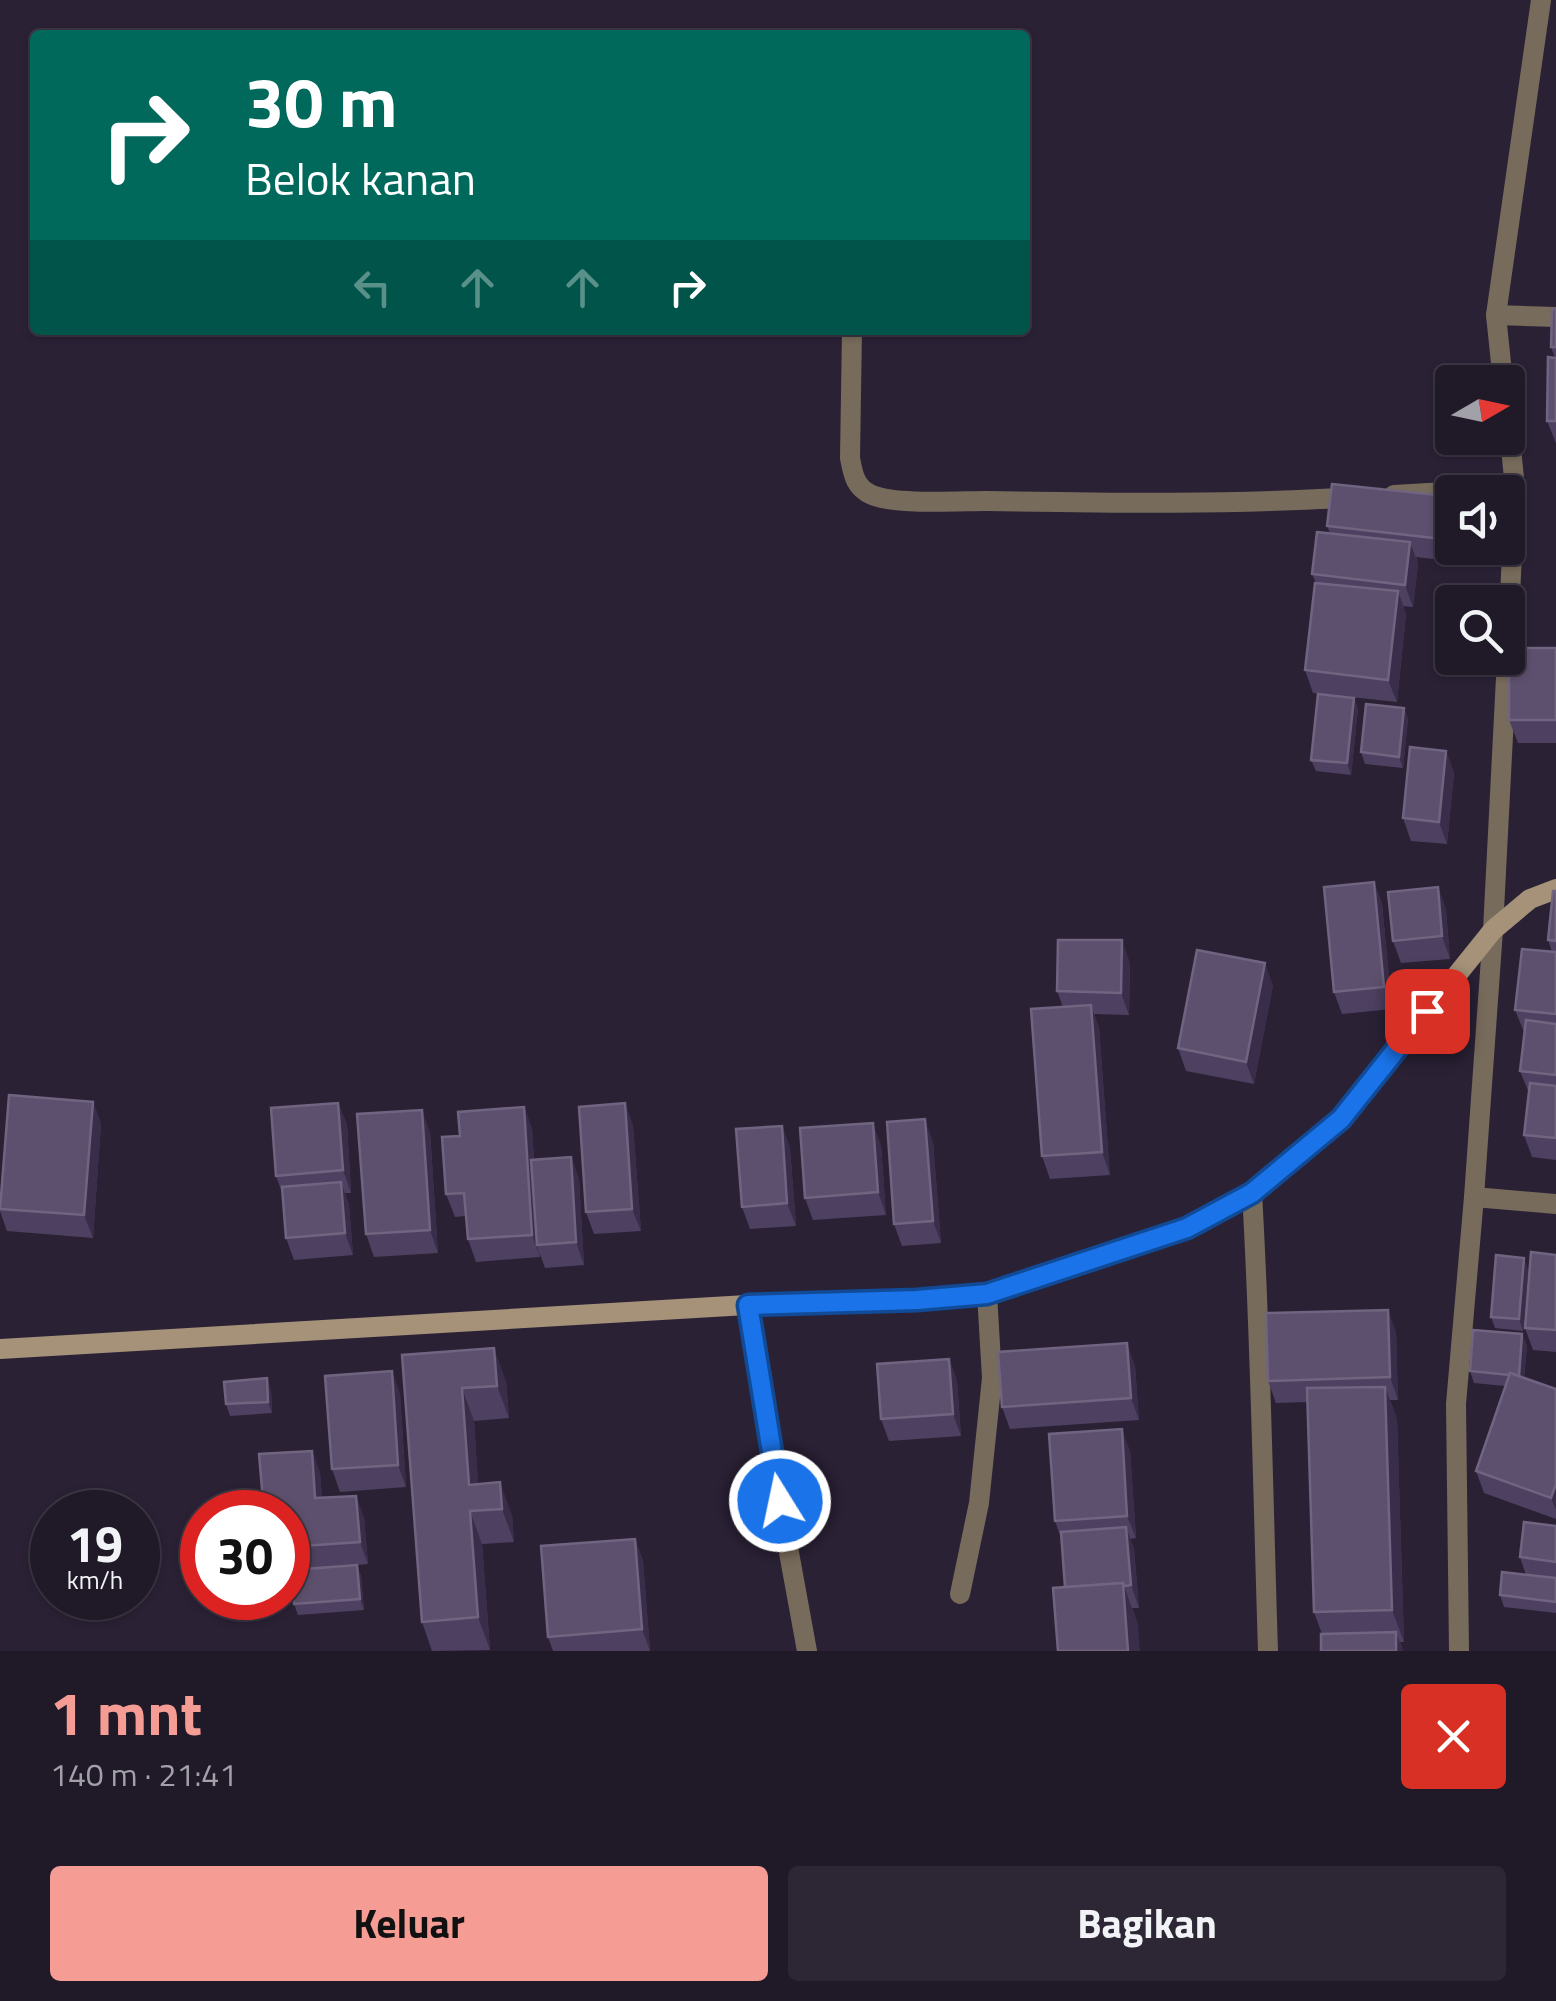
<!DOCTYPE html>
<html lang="id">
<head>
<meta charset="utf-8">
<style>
	:root { --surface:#201928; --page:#2d2634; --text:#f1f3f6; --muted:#a2a0a8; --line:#3d3845; --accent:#f59c95 }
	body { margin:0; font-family:"Titillium Web",sans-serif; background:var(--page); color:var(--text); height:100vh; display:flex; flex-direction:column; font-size:38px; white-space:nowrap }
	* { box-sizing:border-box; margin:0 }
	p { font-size:32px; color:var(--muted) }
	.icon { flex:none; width:55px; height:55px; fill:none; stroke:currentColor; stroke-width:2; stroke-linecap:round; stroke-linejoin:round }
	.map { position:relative; height:1651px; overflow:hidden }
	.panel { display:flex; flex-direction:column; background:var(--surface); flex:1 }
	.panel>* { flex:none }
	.guide { position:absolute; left:30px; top:30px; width:1000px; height:305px; border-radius:10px; box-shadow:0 2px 8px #0004,0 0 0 2px var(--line); background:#00695c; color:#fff; overflow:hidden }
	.needle { width:65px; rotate:81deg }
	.controls { position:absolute; left:1435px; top:365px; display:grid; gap:20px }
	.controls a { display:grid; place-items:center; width:90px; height:90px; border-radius:10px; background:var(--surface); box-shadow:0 2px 8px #0004,0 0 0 2px var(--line); font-size:50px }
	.speed { position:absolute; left:30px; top:1490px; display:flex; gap:20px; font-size:50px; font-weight:700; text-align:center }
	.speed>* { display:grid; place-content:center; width:130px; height:130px; border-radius:50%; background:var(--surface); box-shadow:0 2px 8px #0004,0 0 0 2px var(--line); line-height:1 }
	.speed small { font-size:25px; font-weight:400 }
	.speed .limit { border:15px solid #d22; background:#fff; color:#111 }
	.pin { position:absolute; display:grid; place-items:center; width:85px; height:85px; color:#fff; margin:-42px; border-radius:20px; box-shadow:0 5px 15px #0006 }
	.me { position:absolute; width:110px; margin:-55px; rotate:350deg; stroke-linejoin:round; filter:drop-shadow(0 0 8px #0008) }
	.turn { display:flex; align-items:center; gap:35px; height:210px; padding:0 50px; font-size:45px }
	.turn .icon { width:130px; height:130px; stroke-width:2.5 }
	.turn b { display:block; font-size:70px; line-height:85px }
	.lanes { display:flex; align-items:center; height:95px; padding:0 50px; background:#0003; justify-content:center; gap:50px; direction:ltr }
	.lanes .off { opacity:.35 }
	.round { display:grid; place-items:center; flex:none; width:105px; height:105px; border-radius:10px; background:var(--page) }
	.headline { display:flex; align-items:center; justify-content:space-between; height:170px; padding:0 50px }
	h1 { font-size:60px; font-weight:700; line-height:75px; color:var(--accent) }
	.cta { display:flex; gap:20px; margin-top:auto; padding:20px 50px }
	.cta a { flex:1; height:115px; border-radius:10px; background:var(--accent); color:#111; font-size:40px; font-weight:700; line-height:115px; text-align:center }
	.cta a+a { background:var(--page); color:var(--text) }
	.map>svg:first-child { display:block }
</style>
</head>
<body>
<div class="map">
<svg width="1556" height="1651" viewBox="0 0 1556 1651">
	<rect width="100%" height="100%" fill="#2a2135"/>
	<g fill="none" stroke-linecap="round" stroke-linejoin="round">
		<g stroke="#776b5b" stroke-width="20">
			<path d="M1496,315L1556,317"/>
			<path d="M852,330L850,458C853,474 855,488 872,495C896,505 958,501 986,501C1109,503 1233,505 1355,497"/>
			<path d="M1503,382L1496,315L1541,0"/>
			<path d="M1508,419L1515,488L1508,640"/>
			<path d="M1394,495L1515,488"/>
			<path d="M1252,1193C1261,1346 1263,1498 1268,1651"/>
			<path d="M1474,1197L1556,1204"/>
			<path d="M747,1305L766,1427L807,1651"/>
			<path d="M960,1594L979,1503L992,1378L987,1294"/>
			<path d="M1459,1651L1456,1404L1474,1197L1493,930L1507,658"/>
		</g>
		<path stroke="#a59279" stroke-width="20" d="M0,1349L747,1305L917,1300L987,1294L1187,1228L1252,1193L1341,1119L1493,930L1530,899L1556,889"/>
	</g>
	<g fill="#4e4061">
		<path d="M1556,309V443L1547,421L1555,358L1551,347Z"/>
		<path d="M1452,510L1451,561L1416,557L1418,564L1413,607L1403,606L1406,614L1397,702L1313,693L1305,670L1316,583L1312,574L1330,533L1327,526Z"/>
		<path d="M1556,648V743H1518L1509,720Z"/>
		<path d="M1354,698L1358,709L1351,775L1316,771L1311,760Z"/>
		<path d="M1404,708L1408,719L1403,768L1365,764L1361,752Z"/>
		<path d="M1446,751L1454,773L1447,844L1411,841L1403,818Z"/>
		<path d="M1374,882L1382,904L1392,1009L1342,1014L1334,992Z"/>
		<path d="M1438,887L1446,910L1450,959L1401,963L1393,941Z"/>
		<path d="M1556,891V1160L1532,1157L1524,1135L1529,1093L1520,1071L1524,1032L1515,1010L1552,952L1548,940Z"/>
		<path d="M1130,963L1129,1015L1094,1014L1099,1028L1110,1175L1050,1179L1042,1156L1063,1007L1057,991Z"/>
		<path d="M1273,985L1254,1084L1186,1071L1178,1048Z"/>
		<path d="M93,1102L101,1124L93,1238L7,1231L0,1211V1199Z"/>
		<path d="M338,1103L347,1125L351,1193H345L349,1205L353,1255L294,1260L286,1238L283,1195L276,1176Z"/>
		<path d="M625,1103L633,1126L641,1231L594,1234L586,1212Z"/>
		<path d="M524,1107L532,1129L534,1160L571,1157L579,1179L584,1265L545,1268L540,1254V1257L476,1262L468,1239L466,1216L455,1217L446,1194L460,1136Z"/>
		<path d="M782,1126L790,1148L796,1226L750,1229L742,1207Z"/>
		<path d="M430,1132L438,1253L374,1257L366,1234Z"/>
		<path d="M933,1142L941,1243L902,1246L894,1224Z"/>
		<path d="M881,1145L886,1215L813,1220L805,1198Z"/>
		<path d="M1556,1255V1352L1533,1350L1525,1328Z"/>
		<path d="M1528,1269L1523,1331L1495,1328L1491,1317Z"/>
		<path d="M1396,1332L1398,1400H1390L1397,1419L1404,1642H1400L1403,1651H1321L1322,1634L1314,1612L1307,1402L1276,1403L1268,1381Z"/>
		<path d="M1522,1334L1527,1346L1524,1378L1556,1389V1519L1484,1493L1476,1471L1505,1386L1474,1383L1470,1371Z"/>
		<path d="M402,1355L506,1381L509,1418L474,1421L478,1484L512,1515L514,1542L482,1544L490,1650L432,1651L422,1622Z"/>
		<path d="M949,1359L957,1381L961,1436L889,1441L881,1419Z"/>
		<path d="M1135,1366L1139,1420L1010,1429L1002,1407Z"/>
		<path d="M271,1390L272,1413L230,1416L226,1404Z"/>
		<path d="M400,1393L406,1487L340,1492L332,1469Z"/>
		<path d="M312,1451L320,1473L322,1498L356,1496L364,1518L368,1564L357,1565L361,1576L364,1610L298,1615L294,1604L292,1570H288V1512Z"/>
		<path d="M1130,1451L1136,1538L1130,1539L1134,1549L1139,1608H1132L1138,1625L1065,1587L1061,1538L1055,1521Z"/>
		<path d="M1556,1526V1613L1504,1607L1500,1595L1526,1575L1520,1557Z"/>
		<path d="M635,1539L643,1561L650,1651H553L548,1637Z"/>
	</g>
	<g fill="#3a2d49">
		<path d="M1447,496L1452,510L1451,561L1443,539Z"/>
		<path d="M1410,542L1418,564L1413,607L1405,585Z"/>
		<path d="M1398,591L1406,614L1397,702L1388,680Z"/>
		<path d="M1354,698L1358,709L1351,775L1347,763Z"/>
		<path d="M1404,708L1408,719L1403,768L1399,757Z"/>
		<path d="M1446,751L1454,773L1447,844L1439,822Z"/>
		<path d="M1374,882L1382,904L1392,1009L1384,987Z"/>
		<path d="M1438,887L1446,910L1450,959L1442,936Z"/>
		<path d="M1122,940L1130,963L1129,1015L1121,993Z"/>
		<path d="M1265,963L1273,985L1254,1084L1246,1062Z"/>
		<path d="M1091,1005L1099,1028L1110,1175L1102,1152Z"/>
		<path d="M93,1102L101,1124L93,1238L84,1215Z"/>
		<path d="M338,1103L347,1125L351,1193L343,1170Z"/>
		<path d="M625,1103L633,1126L641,1231L632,1209Z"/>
		<path d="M524,1107L532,1129L540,1245H537L540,1257L532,1235Z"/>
		<path d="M422,1110L430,1132L438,1253L430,1230Z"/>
		<path d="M925,1119L933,1142L941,1243L933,1221Z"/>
		<path d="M873,1123L881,1145L886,1215L878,1192Z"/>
		<path d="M782,1126L790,1148L796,1226L787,1203Z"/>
		<path d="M571,1157L579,1179L584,1265L576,1242Z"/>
		<path d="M341,1182L349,1205L353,1255L345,1233Z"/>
		<path d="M1524,1258L1528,1269L1523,1331L1519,1319Z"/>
		<path d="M1388,1310L1396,1332L1398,1400L1390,1377Z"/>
		<path d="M1522,1334L1527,1346L1523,1388L1519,1376Z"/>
		<path d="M1127,1343L1135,1366L1139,1420L1131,1398Z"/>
		<path d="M494,1348L506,1381L509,1418L497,1386Z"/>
		<path d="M949,1359L957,1381L961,1436L953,1414Z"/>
		<path d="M392,1371L400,1393L406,1487L398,1465Z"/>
		<path d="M267,1378L271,1390L272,1413L268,1402Z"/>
		<path d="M1385,1387L1397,1419L1404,1642L1392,1610Z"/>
		<path d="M462,1388L474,1421L480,1511L469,1485Z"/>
		<path d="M1122,1429L1130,1451L1136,1538L1127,1516Z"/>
		<path d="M312,1451L320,1473L324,1521L315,1498Z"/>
		<path d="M500,1482L512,1515L514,1542L502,1509Z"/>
		<path d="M1556,1484V1510L1551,1498Z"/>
		<path d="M356,1496L364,1518L368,1564L360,1542Z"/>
		<path d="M470,1511L482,1544L490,1650L478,1617Z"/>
		<path d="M1126,1527L1134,1549L1139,1608L1131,1585Z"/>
		<path d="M635,1539L643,1561L650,1651L642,1629Z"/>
		<path d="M357,1565L361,1576L364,1610L360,1599Z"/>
		<path d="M1123,1583L1138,1625L1140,1651H1128Z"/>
		<path d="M1396,1632L1403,1651H1396Z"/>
	</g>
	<g fill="#5d506e" stroke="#706480" stroke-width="2.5">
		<path d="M1552,309H1556V347H1551Z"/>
		<path d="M1548,357L1556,358V421H1547Z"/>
		<path d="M1332,484L1447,496L1443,539L1327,526Z"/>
		<path d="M1317,532L1410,542L1405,585L1312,574Z"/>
		<path d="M1315,583L1398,591L1388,680L1305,670Z"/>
		<rect x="1509" y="648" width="47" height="72"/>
		<path d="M1318,694L1354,698L1347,763L1311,760Z"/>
		<path d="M1366,704L1404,708L1399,757L1361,752Z"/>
		<path d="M1410,747L1446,751L1439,822L1403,818Z"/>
		<path d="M1374,882L1384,987L1334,992L1324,887Z"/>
		<path d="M1438,887L1442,936L1393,941L1388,892Z"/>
		<path d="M1553,891H1556V941L1548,940Z"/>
		<path d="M1058,940H1122L1121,993L1057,991Z"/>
		<path d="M1522,949L1556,952V1014L1515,1010Z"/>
		<path d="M1197,950L1265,963L1246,1062L1178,1048Z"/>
		<path d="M1091,1005L1102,1152L1042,1156L1031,1009Z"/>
		<path d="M1526,1020L1556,1024V1075L1520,1071Z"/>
		<path d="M1530,1083L1556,1086V1138L1524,1135Z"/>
		<path d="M9,1095L93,1102L84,1215L0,1209Z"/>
		<path d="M338,1103L343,1170L276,1176L271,1108Z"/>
		<path d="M625,1103L632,1209L586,1212L579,1107Z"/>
		<path d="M524,1107L532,1235L468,1239L464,1193L446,1194L442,1137L460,1136L458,1112Z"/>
		<path d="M422,1110L430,1230L366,1234L357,1114Z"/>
		<path d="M925,1119L933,1221L894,1224L887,1122Z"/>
		<path d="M873,1123L878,1192L805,1198L800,1128Z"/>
		<path d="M782,1126L787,1203L742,1207L736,1129Z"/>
		<path d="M571,1157L576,1242L537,1245L531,1160Z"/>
		<path d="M341,1182L345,1233L286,1238L282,1187Z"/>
		<path d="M1531,1252L1556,1255V1330L1525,1328Z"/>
		<path d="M1496,1255L1524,1258L1519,1319L1491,1317Z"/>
		<path d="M1388,1310L1390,1377L1268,1381L1266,1313Z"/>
		<path d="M1473,1330L1522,1334L1519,1376L1510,1373L1509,1375L1470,1371Z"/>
		<path d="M1127,1343L1131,1398L1002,1407L998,1352Z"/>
		<path d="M494,1348L497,1386L462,1388L469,1485L500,1482L502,1509L470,1511L478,1617L422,1622L402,1355Z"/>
		<path d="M949,1359L953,1414L881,1419L877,1364Z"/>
		<path d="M392,1371L398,1465L332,1469L325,1376Z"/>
		<path d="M1510,1373L1556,1389V1484L1551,1498L1476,1471Z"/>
		<path d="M267,1378L268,1402L226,1404L224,1382Z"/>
		<path d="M1385,1387L1392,1610L1314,1612L1307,1388Z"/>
		<path d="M1122,1429L1127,1516L1055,1521L1049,1434Z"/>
		<path d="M312,1451L315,1498L356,1496L360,1542L288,1547V1512H264L259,1454Z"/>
		<path d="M1524,1522L1556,1526V1562L1520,1557Z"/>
		<path d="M1126,1527L1131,1585L1124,1586L1123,1583L1065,1587L1061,1532Z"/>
		<path d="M635,1539L642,1629L548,1637L541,1546Z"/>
		<path d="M357,1565L360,1599L294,1604L292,1570Z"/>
		<path d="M1502,1572L1556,1578V1602L1500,1595Z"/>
		<path d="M1123,1583L1128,1651H1058L1053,1588Z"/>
		<path d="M1396,1632V1651H1321V1634Z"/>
	</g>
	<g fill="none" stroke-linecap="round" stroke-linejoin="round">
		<g stroke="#114b97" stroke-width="25">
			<path id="route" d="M780,1501L748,1305L917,1300L987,1294L1187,1228L1252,1193L1341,1119L1427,1011"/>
		</g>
		<use href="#route" stroke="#1a73e8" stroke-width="18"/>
	</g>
</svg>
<div class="controls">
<a><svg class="needle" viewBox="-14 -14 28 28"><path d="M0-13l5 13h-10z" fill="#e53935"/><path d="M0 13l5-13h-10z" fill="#a2a0a8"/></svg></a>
<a><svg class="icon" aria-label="sound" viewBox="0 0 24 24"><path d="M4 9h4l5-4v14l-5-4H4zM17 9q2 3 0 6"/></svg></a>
<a><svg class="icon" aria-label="search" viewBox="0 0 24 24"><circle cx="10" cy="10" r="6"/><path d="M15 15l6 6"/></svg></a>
</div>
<div class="speed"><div>19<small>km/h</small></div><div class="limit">30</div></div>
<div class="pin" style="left:1427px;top:1011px;background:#d93025"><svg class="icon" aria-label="arrive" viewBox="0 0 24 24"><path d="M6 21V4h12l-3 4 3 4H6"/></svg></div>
<svg class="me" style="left:780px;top:1501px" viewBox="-20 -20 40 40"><circle r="17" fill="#1a73e8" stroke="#fff" stroke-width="3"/><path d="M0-11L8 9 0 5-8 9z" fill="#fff"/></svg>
<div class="guide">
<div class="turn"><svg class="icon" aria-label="right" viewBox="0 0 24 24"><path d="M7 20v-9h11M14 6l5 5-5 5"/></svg><div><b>30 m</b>Belok kanan</div></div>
<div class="lanes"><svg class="icon off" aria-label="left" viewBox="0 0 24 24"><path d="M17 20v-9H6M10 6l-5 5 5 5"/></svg><svg class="icon off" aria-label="ahead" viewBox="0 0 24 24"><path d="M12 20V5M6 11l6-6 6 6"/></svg><svg class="icon off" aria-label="ahead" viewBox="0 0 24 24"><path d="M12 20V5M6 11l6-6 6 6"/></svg><svg class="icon" aria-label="right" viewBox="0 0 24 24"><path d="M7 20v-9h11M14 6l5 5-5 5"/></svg></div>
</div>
</div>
<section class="panel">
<div class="headline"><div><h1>1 mnt</h1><p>140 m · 21:41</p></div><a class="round" style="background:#d93025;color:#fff"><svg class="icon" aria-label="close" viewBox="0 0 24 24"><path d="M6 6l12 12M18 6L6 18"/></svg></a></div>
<div class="cta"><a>Keluar</a><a>Bagikan</a></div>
</section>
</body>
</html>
